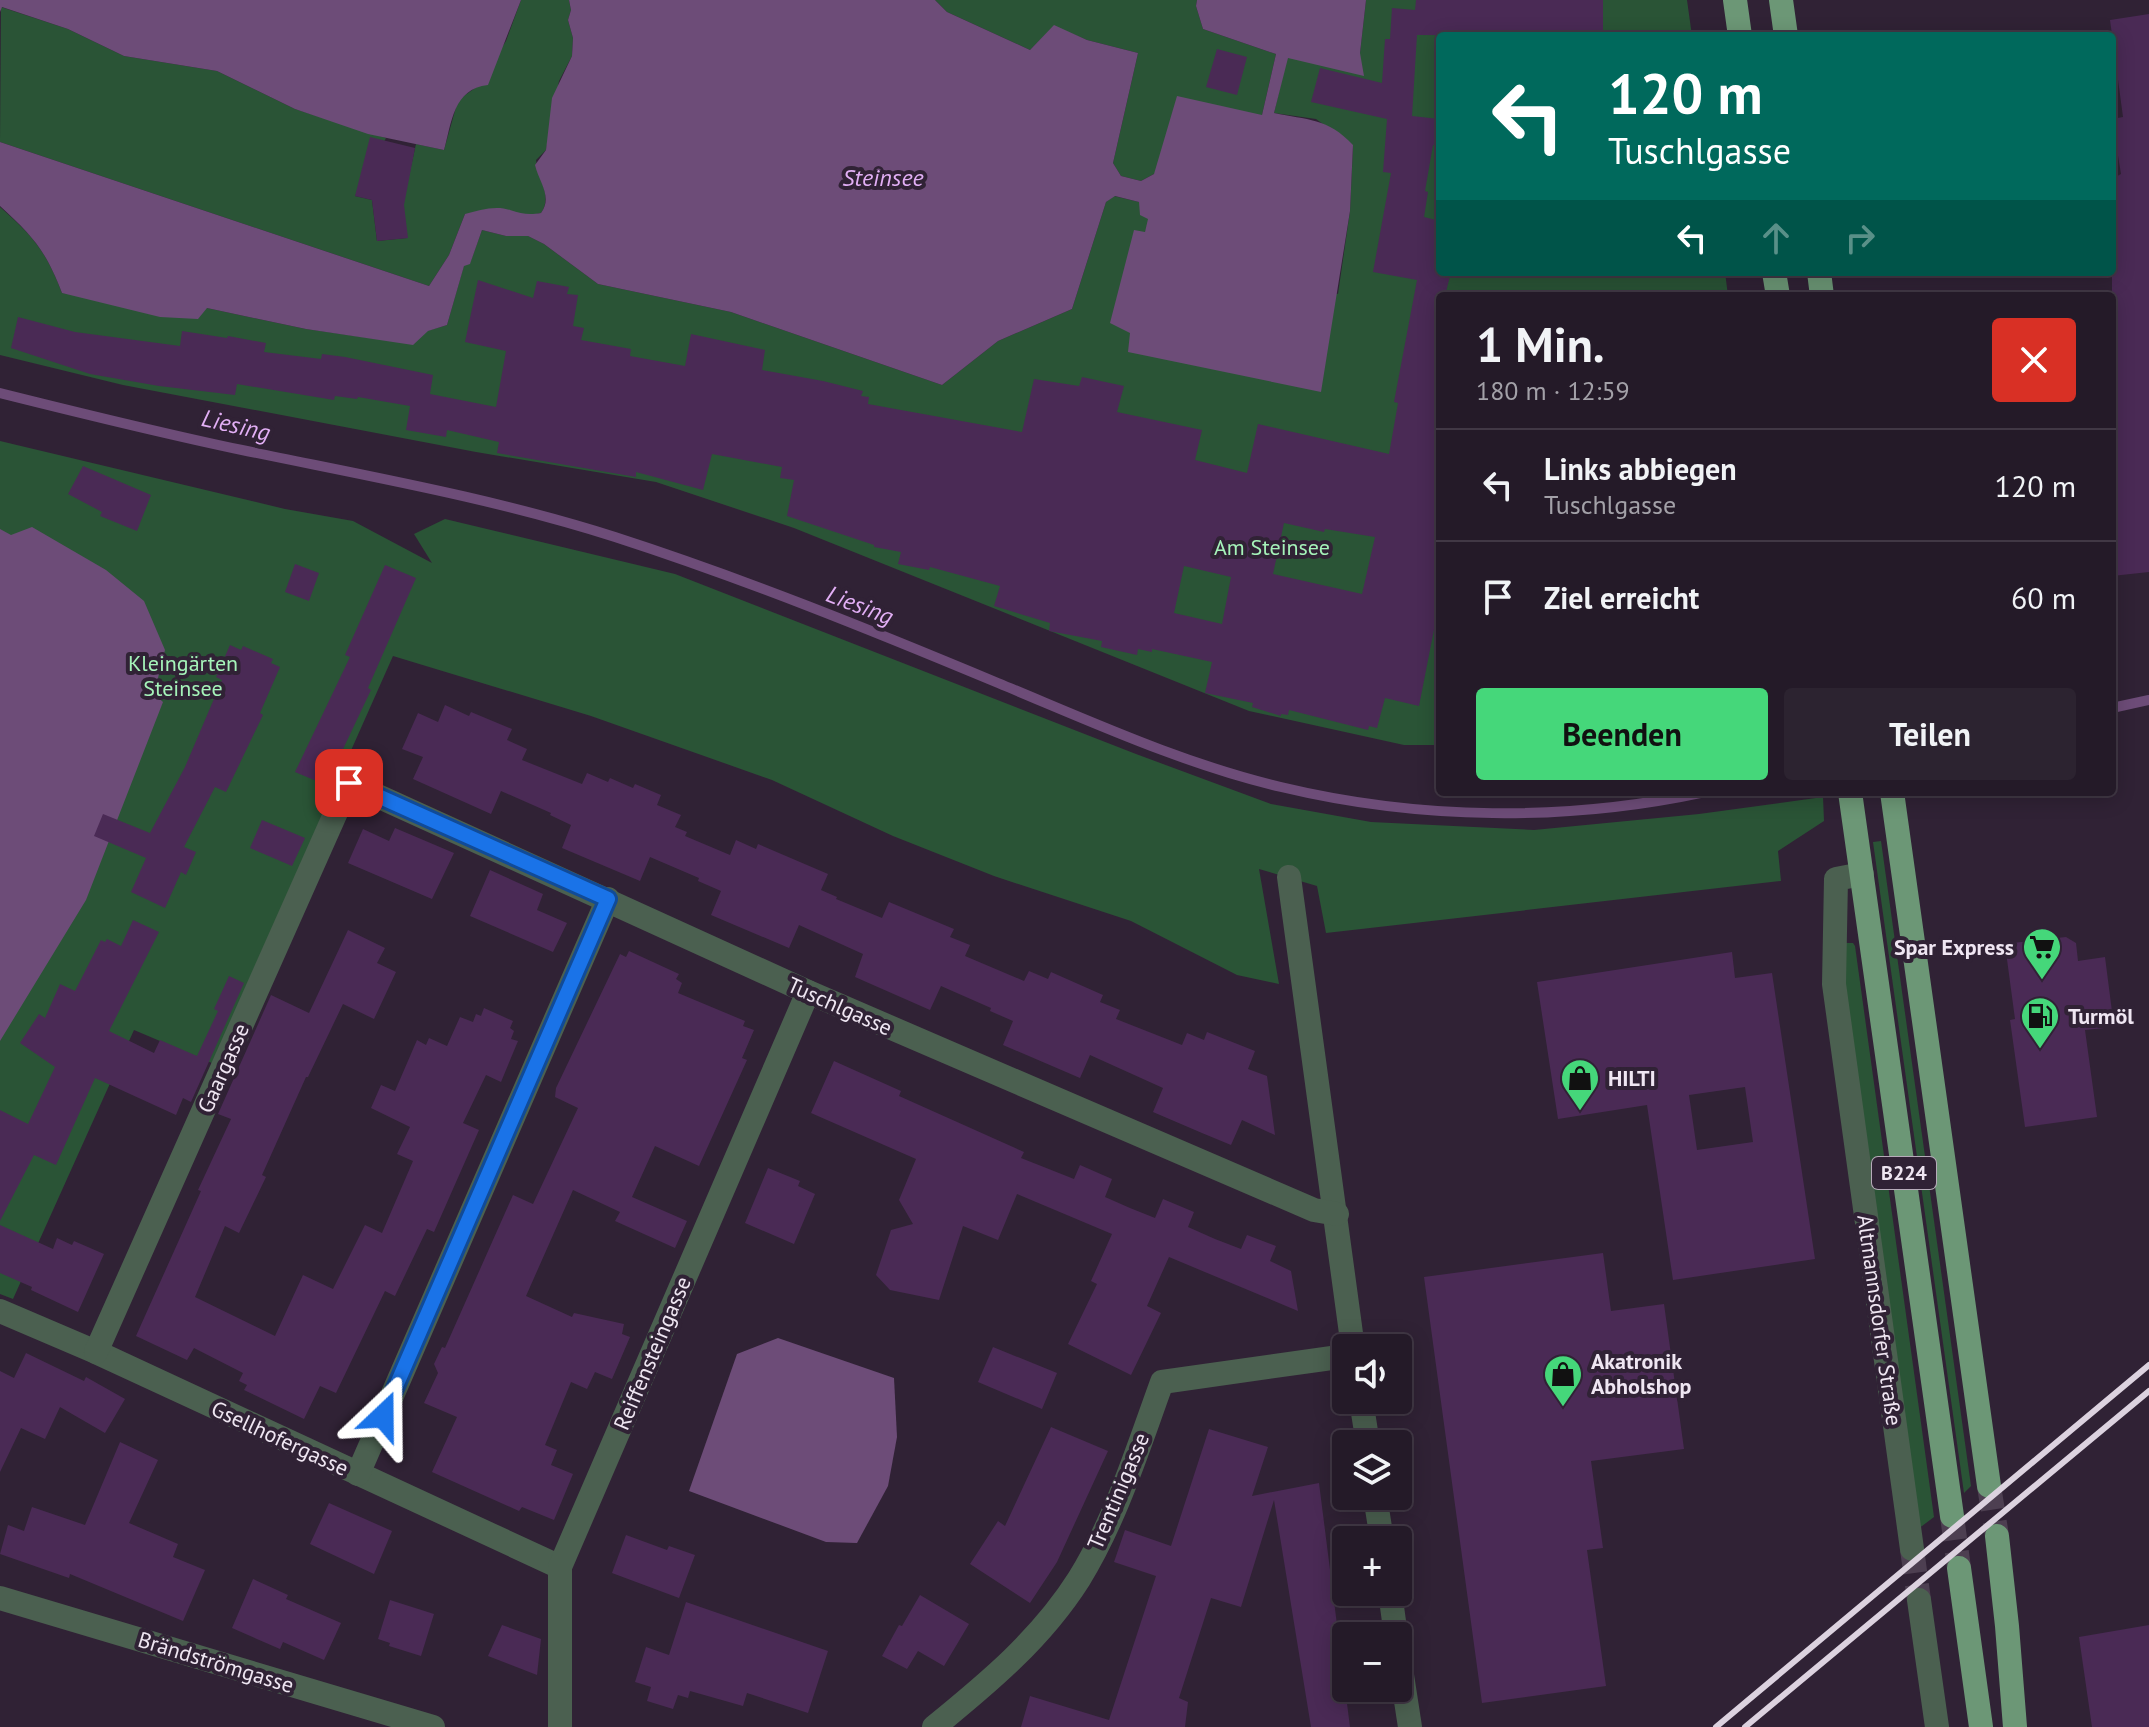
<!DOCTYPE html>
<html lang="de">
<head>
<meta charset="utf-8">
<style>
	:root { --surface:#241a28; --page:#2c2330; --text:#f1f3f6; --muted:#a3a1a8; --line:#413845; --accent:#45d77a }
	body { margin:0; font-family:"PT Sans",sans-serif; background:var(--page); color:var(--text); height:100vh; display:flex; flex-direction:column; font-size:30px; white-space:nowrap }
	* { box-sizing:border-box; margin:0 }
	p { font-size:26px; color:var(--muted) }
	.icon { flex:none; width:44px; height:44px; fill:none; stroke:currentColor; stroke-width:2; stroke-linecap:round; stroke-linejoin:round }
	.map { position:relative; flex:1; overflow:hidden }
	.side { position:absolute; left:1436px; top:292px; width:680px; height:504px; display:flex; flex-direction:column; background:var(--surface); border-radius:8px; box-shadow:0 4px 20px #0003,0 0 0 2px var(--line) }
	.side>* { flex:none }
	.banner { position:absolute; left:1436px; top:32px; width:680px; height:244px; border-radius:8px; box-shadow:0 4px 20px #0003,0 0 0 2px var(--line); background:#00695c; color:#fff; overflow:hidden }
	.fabs { position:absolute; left:1332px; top:1334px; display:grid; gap:16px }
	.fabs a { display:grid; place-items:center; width:80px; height:80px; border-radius:8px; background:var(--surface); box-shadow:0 4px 20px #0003,0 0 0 2px var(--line); font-size:40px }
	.pin { position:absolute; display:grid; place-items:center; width:68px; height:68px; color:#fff; margin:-34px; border-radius:16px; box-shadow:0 4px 12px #0006 }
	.me { position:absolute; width:88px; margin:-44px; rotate:23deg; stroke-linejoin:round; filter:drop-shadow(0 0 6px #0008) }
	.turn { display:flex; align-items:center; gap:28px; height:168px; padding:0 40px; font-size:36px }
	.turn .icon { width:104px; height:104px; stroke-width:2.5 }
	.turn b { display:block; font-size:56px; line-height:68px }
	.lanes { display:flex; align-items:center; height:76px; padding:0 40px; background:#0003; justify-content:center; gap:40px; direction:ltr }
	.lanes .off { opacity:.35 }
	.round { display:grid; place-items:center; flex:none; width:84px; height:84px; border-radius:8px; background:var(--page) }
	.overview { display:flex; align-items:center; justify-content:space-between; height:136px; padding:0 40px }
	h1 { font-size:48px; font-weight:800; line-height:60px }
	.action { display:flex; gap:16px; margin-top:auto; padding:16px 40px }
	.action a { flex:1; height:92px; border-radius:8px; background:var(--accent); color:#111; font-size:32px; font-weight:800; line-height:92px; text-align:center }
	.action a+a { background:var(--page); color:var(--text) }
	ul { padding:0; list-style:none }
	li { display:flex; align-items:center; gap:24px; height:112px; padding:0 40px; border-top:2px solid var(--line) }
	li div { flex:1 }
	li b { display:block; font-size:30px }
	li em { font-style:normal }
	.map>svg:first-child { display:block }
</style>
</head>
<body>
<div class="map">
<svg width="2149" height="1727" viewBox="0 0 2149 1727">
	<rect width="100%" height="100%" fill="#302235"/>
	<g fill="#2a5436">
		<path d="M521,0H569L571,10L568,20L573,38L572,56L559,81L546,150L536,160C538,179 553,196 541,213L532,215L465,214L449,255L429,286L0,142L1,7L68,29L124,56L217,71L295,109L386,138L355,196L372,200L377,241L407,238L403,202L416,144L444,150L458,100L478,86L506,41Z"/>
		<path d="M935,0H1197L1196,6L1203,29L1276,54L1262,115L1141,181L1121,176L1113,163L1138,53L1087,40L1054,26L1030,50L947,12Z"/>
		<path d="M1366,0H1687L1692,36H1440V272H1725L1728,296H1440V745H1404L1249,711L794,528L656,482L476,452L123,385L0,355V207C33,236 46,251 62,293L207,308L306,329L413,344L427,331L447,325L464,265L470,263L482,230L506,236H528L544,244L598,284L731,312L942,385L998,341L1072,309L1106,202L1114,196L1139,202L1149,219L1145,233L1134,231L1338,294L1350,211L1353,146L1316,119L1274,113L1287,58L1360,53Z"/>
		<path d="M0,441L285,509L353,521L432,563L414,534L445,519L675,574L1136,754L1271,804L1371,822L1534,830L1699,814L1823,797L1824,821L1778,851L1781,881L1326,933L1317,886L1259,869L1279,984L1237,975L1131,921L994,876L893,836L772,780L591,716L393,656L212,1063L134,1030L13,1299L0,1294Z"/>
		<path d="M1881,841L1971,1486L1964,1493L1873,842Z"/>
		<path d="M1845,943H1853L1855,946L1934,1517L1918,1529L1842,979Z"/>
	</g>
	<g fill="#6d4c78">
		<path d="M0,0H521L488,85C453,89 452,122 444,150L368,134L295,109L217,71L124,56L68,29L2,7L0,12Z"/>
		<path d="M569,0H935L947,12L1030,50L1054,25L1087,40L1138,53L1113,163L1121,176L1141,181L1154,174L1177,96L1262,115L1276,54L1203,29L1196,6L1197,0H1366L1360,53L1364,76L1288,58L1274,113C1307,120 1328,118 1353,145L1350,211L1321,392L1128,352L1130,333L1110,323L1134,230L1145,232L1148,219L1140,215L1139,202L1115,196L1106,202L1072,309L998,341L942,385L731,312L598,284L544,244L528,236H506L482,230L470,264L464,266L447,325L428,331L413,345L306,329L207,308L198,319L160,317L62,293C46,251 33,236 0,206V142L429,286L449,255L465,214C479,210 496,205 510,210C522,214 529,215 541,213C553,197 539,182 535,165L546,150L552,98L572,56L573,38L568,20L571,10Z"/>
		<path d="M32,527L106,570L144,601L165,650L154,694L163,702L86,900L0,1041V529L11,535Z"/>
		<path d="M778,1338L894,1378L897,1437L888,1486L857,1543L826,1542L689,1491L737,1354Z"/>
	</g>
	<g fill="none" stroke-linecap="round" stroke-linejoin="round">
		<g stroke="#6d4c78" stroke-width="10">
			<path d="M0,393C80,413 161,433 242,450C367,476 493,498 615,537C745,579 871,630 998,683C1090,721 1183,764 1281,787C1419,820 1566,822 1705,792"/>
			<path d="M2112,708L2149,700"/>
		</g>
	</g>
	<g fill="#4a2a55" fill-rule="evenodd">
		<path d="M1416,0H1603V36L1417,35L1412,116L1439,119L1436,146L1433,145L1425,191L1428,192L1424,217L1440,221V272H1451L1445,296H1440V500L1435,524L1440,525V599L1419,706L1385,698L1377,728L1369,726L1368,730L1289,710L1288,715L1281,714V716L1252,707L1253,703L1205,693L1212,662L1152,649V652L1138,649L1137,655L1101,647L1102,641L1049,631L1050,623L994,606L1000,586L930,567L929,570L898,564L901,552L874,547V545L787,516L794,480L780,478L782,467L712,454L703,490L636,472V477L497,453L499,442L447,430L446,437L406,430L410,406L358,397L357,399L335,396L334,400L237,384L235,395L159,386L90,374L11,348L18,317L75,332L180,346L182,331L227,338L228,336L266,343L264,352L321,359L322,354L345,357L433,375L430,394L496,407L506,351L465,342L478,280L533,298L537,281L569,287L567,294L578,295L573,326L584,328L581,340L631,349L630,356L685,366L691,334L765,350L762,370L823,381L863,391L861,396L869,397L868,404L1022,432L1034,379L1079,386L1082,377L1124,386L1117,412L1202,430L1195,460L1247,473L1258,424L1389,454L1398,403L1394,402L1417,280L1373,272L1391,173L1383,172L1387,119L1311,102L1320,68L1382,83L1385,39H1390L1392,8L1415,10ZM1284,523L1324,532L1325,529L1375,537L1362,594L1273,574ZM1184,566L1231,577L1222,624L1174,613Z"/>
		<path d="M2149,14V572L2112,576V179L2121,174L2112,119L2123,117L2110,20Z"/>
		<path d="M1217,49L1247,57L1237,95L1206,87Z"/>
		<path d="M370,137L415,148L404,205L408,238L377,241L372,200L355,196Z"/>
		<path d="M83,466L151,495L137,531L100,516L102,512L68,494Z"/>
		<path d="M295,564L319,573L309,601L285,592Z"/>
		<path d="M385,565L416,578L368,688L371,690L326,785L295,772L350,657L345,655Z"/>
		<path d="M230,645L241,650L243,646L273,659L271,663L280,667L260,713L263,715L226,792L215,787L184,847L196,852L186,875L181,872L165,908L131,892L146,858L94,836L103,814L150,833L185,767L222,680L216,677Z"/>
		<path d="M445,705L469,716L471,712L512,729L507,740L527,749L522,760L582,784L587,773L608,782L610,778L633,788L635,784L661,795L657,805L681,815L675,827L687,832L685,836L730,855L736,840L756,849L758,844L828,874L821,890L837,897L836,899L882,918L889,902L954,929L950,937L970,945L965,956L1024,981L1029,971L1048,979L1051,972L1103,995L1100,1002L1120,1010L1116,1019L1182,1045L1187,1033L1204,1040L1207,1032L1255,1051L1248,1069L1267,1076L1275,1135L1242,1120L1231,1145L1202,1133L1153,1112L1163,1088L1090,1055L1080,1078L1003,1045L1013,1021L990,1011L991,1008L941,986L930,1010L855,977L863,954L799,925L789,948L711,915L721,891L698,881L699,878L650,857L640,881L562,848L571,825L550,815L551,813L501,791L491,814L413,779L423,757L402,749L418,713L438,722Z"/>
		<path d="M262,820L305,838L292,866L250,848Z"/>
		<path d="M395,828L454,853L432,899L348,863L363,829L389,841Z"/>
		<path d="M490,870L543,894L537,910L567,923L553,952L470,916Z"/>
		<path d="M133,920L159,932L109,1031L154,1053L160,1040L197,1056L218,1011L214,1009L229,976L244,983L191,1102L183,1098L176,1115L95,1078L56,1165L34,1155L0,1221V1110L28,1124L55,1067L20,1043L39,1014L45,1018L60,984L75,991L101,940L105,942L107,939L121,946Z"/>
		<path d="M348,930L385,948L377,963L396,972L374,1019L343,1004L308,1077H306L262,1175L266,1177L239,1233L225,1226L195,1297L275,1336L303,1275L333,1289L365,1225L382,1233L413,1161L397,1154L410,1127L371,1108L381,1085L395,1091L417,1040L426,1045L429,1038L447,1046L460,1017L473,1022L476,1014L481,1016L484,1008L513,1021L510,1028L514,1031L511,1039L518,1041L501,1082L486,1075L463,1123L479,1130L434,1232L427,1229L395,1296L385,1291L336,1393L320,1386L304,1419L244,1390L247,1385L239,1381L243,1373L194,1348L187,1360L136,1336L201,1191L198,1190L231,1119L218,1114L271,995L309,1013Z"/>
		<path d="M2066,937L2076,943L2078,961L2105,957L2114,1027L2085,1030L2097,1117L2025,1127L2010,1020L2015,1019L2006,952L2013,943Z"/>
		<path d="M629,951L679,974L676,979L682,983L678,993L745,1021L743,1026L754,1030L742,1058L747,1060L699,1166L655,1146L632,1197L687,1221L675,1248L615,1221L620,1212L573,1190L526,1296L572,1317L574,1313L624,1324L622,1334L630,1337L612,1379L595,1372L587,1389L571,1382L545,1445L557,1450L551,1465L573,1474L554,1520L522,1507L519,1511L432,1472L457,1417L424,1403L438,1373L434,1364L442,1347L445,1348L513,1195L533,1204L578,1108L555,1097L556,1088L620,954L626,957Z"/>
		<path d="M1732,952L1735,978L1772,973L1815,1259L1673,1280L1647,1105L1558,1119L1537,982ZM1745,1087L1753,1142L1697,1150L1689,1095Z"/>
		<path d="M834,1061L901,1091L899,1096L1024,1152L1021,1158L1074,1179L1080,1165L1112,1179L1105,1197L1130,1208L1155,1218L1163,1199L1194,1212L1188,1227L1215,1239L1241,1249L1247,1235L1276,1246L1270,1261L1291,1271L1298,1311L1169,1257L1147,1306L1161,1313L1131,1375L1068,1344L1097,1284L1091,1281L1112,1234L1017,1194L998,1240L963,1226L939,1300L890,1290L876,1275L891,1230L913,1224L899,1200L916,1159L811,1113Z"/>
		<path d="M768,1168L800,1181L798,1186L815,1194L794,1244L745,1223Z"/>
		<path d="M0,1225L53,1249L57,1238L72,1245L74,1241L104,1254L78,1312L31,1290L32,1287L0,1273Z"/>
		<path d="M1603,1253L1611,1311L1664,1304L1684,1449L1591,1461L1603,1548L1587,1550L1606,1686L1482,1703L1424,1277Z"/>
		<path d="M993,1347L1057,1373L1042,1409L978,1382Z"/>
		<path d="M26,1353L84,1381L86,1377L125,1399L105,1433L60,1407L45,1439L21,1428L0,1472V1371L14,1378Z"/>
		<path d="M1051,1427L1108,1451L1057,1562L1030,1603L970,1564L998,1521L1005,1526Z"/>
		<path d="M1209,1429L1268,1447L1252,1496L1319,1483L1350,1727H1311L1274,1500L1241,1607L1211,1598L1179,1698L1188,1702L1185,1727H1021L1030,1696L1109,1720L1156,1576L1114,1562L1125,1530L1171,1546Z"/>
		<path d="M120,1442L158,1460L129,1523L178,1544L173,1557L205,1570L183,1621L70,1574L69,1578L0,1554L8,1525L24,1531L32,1507L85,1525Z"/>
		<path d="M329,1503L392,1531L374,1574L310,1544Z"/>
		<path d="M626,1535L667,1550L669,1546L695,1555L679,1598L612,1573Z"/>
		<path d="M253,1579L288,1595L286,1599L341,1623L324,1660L283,1642L280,1649L232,1628Z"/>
		<path d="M920,1595L969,1624L944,1666L918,1651L907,1669L882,1656L899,1625L902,1626Z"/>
		<path d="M390,1600L434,1614L421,1656L389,1646L390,1643L378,1639Z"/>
		<path d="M686,1602L828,1651L808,1713L747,1693L743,1706L690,1691L688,1698L678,1695L673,1709L647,1701L651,1687L635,1682L646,1647L669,1655Z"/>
		<path d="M502,1625L541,1639L537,1675L488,1656Z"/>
		<path d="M2149,1625V1727H2092L2079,1637Z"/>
	</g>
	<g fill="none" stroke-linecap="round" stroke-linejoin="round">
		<path stroke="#4d3f51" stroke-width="24" stroke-dasharray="24 12" stroke-linecap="butt" d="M1912,1549L1919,1600"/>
		<g stroke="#4d3f51" stroke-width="24" stroke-dasharray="24 12" stroke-linecap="butt">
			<path d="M1989,1486L1997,1536"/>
			<path d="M1952,1516L1959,1568"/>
		</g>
		<g stroke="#4b6050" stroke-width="24">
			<path d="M1862,874L1836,879L1834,984L1912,1549"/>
			<path d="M1289,877L1353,1348"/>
			<path d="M0,1311L96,1352L560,1567"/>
			<path d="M96,1352L349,783L808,992L1314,1210L1337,1214"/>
			<path d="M1361,1400L1368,1444"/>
			<path d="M358,1474L608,899"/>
			<path d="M1375,1496L1382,1540"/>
			<path d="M1390,1592L1396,1636"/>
			<path d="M0,1598L433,1727"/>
			<path d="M1919,1600L1937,1727"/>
			<path d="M1398,1649L1410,1727"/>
			<path d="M560,1727V1567L808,992"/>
			<path d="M934,1727C988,1683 1041,1639 1079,1579C1116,1519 1138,1448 1162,1382L1346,1356"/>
		</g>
		<g stroke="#6c9776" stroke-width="24">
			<path d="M1735,0L1740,36"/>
			<path d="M1781,0L1786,36"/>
			<path d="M1774,272L1778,296"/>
			<path d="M1819,272L1822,296"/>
			<path d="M1850,792L1952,1516"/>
			<path d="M1892,792L1989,1486"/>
			<path d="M1997,1536L2007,1626L2015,1727"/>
			<path d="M1959,1568L1981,1727"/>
		</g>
		<g stroke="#dcd2df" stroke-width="6">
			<path d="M1716,1727L2149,1365"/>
			<path d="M1745,1727L2149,1391"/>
		</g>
	</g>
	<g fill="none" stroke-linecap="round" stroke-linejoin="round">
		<g stroke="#114b97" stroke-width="20">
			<path id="route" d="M349,783L608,899L383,1416"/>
		</g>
		<use href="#route" stroke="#1a73e8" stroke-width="14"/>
	</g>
	<defs>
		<g id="supermarket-pin" transform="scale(2)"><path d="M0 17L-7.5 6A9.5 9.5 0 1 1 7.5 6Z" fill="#45d77a" stroke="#302235"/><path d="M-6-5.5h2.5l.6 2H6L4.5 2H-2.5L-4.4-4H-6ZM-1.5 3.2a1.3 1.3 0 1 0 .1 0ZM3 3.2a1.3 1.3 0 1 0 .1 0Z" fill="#111"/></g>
		<g id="fuel-pin" transform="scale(2)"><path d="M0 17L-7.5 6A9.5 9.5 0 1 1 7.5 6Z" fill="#45d77a" stroke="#302235"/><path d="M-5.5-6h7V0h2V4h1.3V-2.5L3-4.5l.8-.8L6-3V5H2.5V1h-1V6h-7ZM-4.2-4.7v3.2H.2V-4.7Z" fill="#111"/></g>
		<g id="shop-pin" transform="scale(2)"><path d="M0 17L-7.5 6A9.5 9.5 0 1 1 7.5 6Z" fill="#45d77a" stroke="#302235"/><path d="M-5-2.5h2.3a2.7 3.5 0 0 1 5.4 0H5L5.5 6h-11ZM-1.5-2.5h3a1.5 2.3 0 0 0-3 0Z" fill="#111"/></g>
	</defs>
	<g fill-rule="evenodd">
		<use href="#supermarket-pin" x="2042" y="947"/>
		<use href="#fuel-pin" x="2040" y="1016"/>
		<use href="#shop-pin" x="1580" y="1078"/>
		<use href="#shop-pin" x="1563" y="1374"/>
	</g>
	<g text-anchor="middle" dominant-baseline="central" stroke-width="8" stroke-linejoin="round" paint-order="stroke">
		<rect fill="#302235" stroke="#b6abb9" stroke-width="2" x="1872" y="1157" width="64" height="32" rx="6"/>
		<g font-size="20" font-weight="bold" fill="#efe6f2">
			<text x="1904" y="1173">B224</text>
		</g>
		<g font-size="22" fill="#a5f3b9" stroke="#302235">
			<text x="1272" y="547">Am Steinsee</text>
			<text x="183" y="663">Kleingärten<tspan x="183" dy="25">Steinsee</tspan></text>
		</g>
		<g font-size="22" font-weight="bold" fill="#efe6f2" stroke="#302235" text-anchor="start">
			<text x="2014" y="947" text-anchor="end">Spar Express</text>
			<text x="2068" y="1016">Turmöl</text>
			<text x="1608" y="1078">HILTI</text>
			<text x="1591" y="1361">Akatronik<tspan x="1591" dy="25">Abholshop</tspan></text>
		</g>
		<g font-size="22" fill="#efe6f2" stroke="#302235">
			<text transform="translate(840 1006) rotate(24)">Tuschlgasse</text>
			<text transform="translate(223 1068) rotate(-66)">Gaargasse</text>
			<text transform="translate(1880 1320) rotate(82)">Altmannsdorfer Straße</text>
			<text transform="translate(652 1353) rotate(-67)">Reiffensteingasse</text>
			<text transform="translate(280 1438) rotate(25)">Gsellhofergasse</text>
			<text transform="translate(1118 1491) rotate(-67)">Trentinigasse</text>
			<text transform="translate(216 1662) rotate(17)">Brändströmgasse</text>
		</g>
		<g font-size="24" font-style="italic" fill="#e2aff5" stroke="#302235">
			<text x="883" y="177">Steinsee</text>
			<text transform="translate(236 425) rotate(13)">Liesing</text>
			<text transform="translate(860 605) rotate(21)">Liesing</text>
		</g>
	</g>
</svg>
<div class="fabs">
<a><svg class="icon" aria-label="sound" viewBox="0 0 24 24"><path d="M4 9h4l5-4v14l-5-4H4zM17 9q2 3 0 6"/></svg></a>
<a><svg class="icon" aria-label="layers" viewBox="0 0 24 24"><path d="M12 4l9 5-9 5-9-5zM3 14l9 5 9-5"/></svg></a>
<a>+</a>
<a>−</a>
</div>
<div class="pin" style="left:349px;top:783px;background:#d93025"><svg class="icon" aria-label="arrive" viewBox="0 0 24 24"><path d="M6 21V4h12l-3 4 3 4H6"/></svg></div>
<svg class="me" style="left:383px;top:1416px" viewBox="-20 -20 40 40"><path d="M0-17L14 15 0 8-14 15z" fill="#1a73e8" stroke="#fff" stroke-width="4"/></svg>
<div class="banner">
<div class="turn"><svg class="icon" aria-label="left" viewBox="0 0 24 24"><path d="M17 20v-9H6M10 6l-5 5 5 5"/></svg><div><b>120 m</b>Tuschlgasse</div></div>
<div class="lanes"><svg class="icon" aria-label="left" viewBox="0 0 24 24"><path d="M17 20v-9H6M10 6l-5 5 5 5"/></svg><svg class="icon off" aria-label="ahead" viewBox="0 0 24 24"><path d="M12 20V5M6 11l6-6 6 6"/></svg><svg class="icon off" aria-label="right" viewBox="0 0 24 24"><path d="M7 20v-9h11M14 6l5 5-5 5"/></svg></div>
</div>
<section class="side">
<div class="overview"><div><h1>1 Min.</h1><p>180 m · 12:59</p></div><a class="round" style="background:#d93025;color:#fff"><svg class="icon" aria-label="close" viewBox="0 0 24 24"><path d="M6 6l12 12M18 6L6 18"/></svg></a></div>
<ul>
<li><svg class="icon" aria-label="left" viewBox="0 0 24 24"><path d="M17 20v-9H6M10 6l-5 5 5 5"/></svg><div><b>Links abbiegen</b><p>Tuschlgasse</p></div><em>120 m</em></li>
<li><svg class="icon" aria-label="arrive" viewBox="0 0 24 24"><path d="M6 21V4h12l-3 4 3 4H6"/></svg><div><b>Ziel erreicht</b></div><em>60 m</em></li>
</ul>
<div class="action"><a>Beenden</a><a>Teilen</a></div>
</section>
</div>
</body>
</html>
